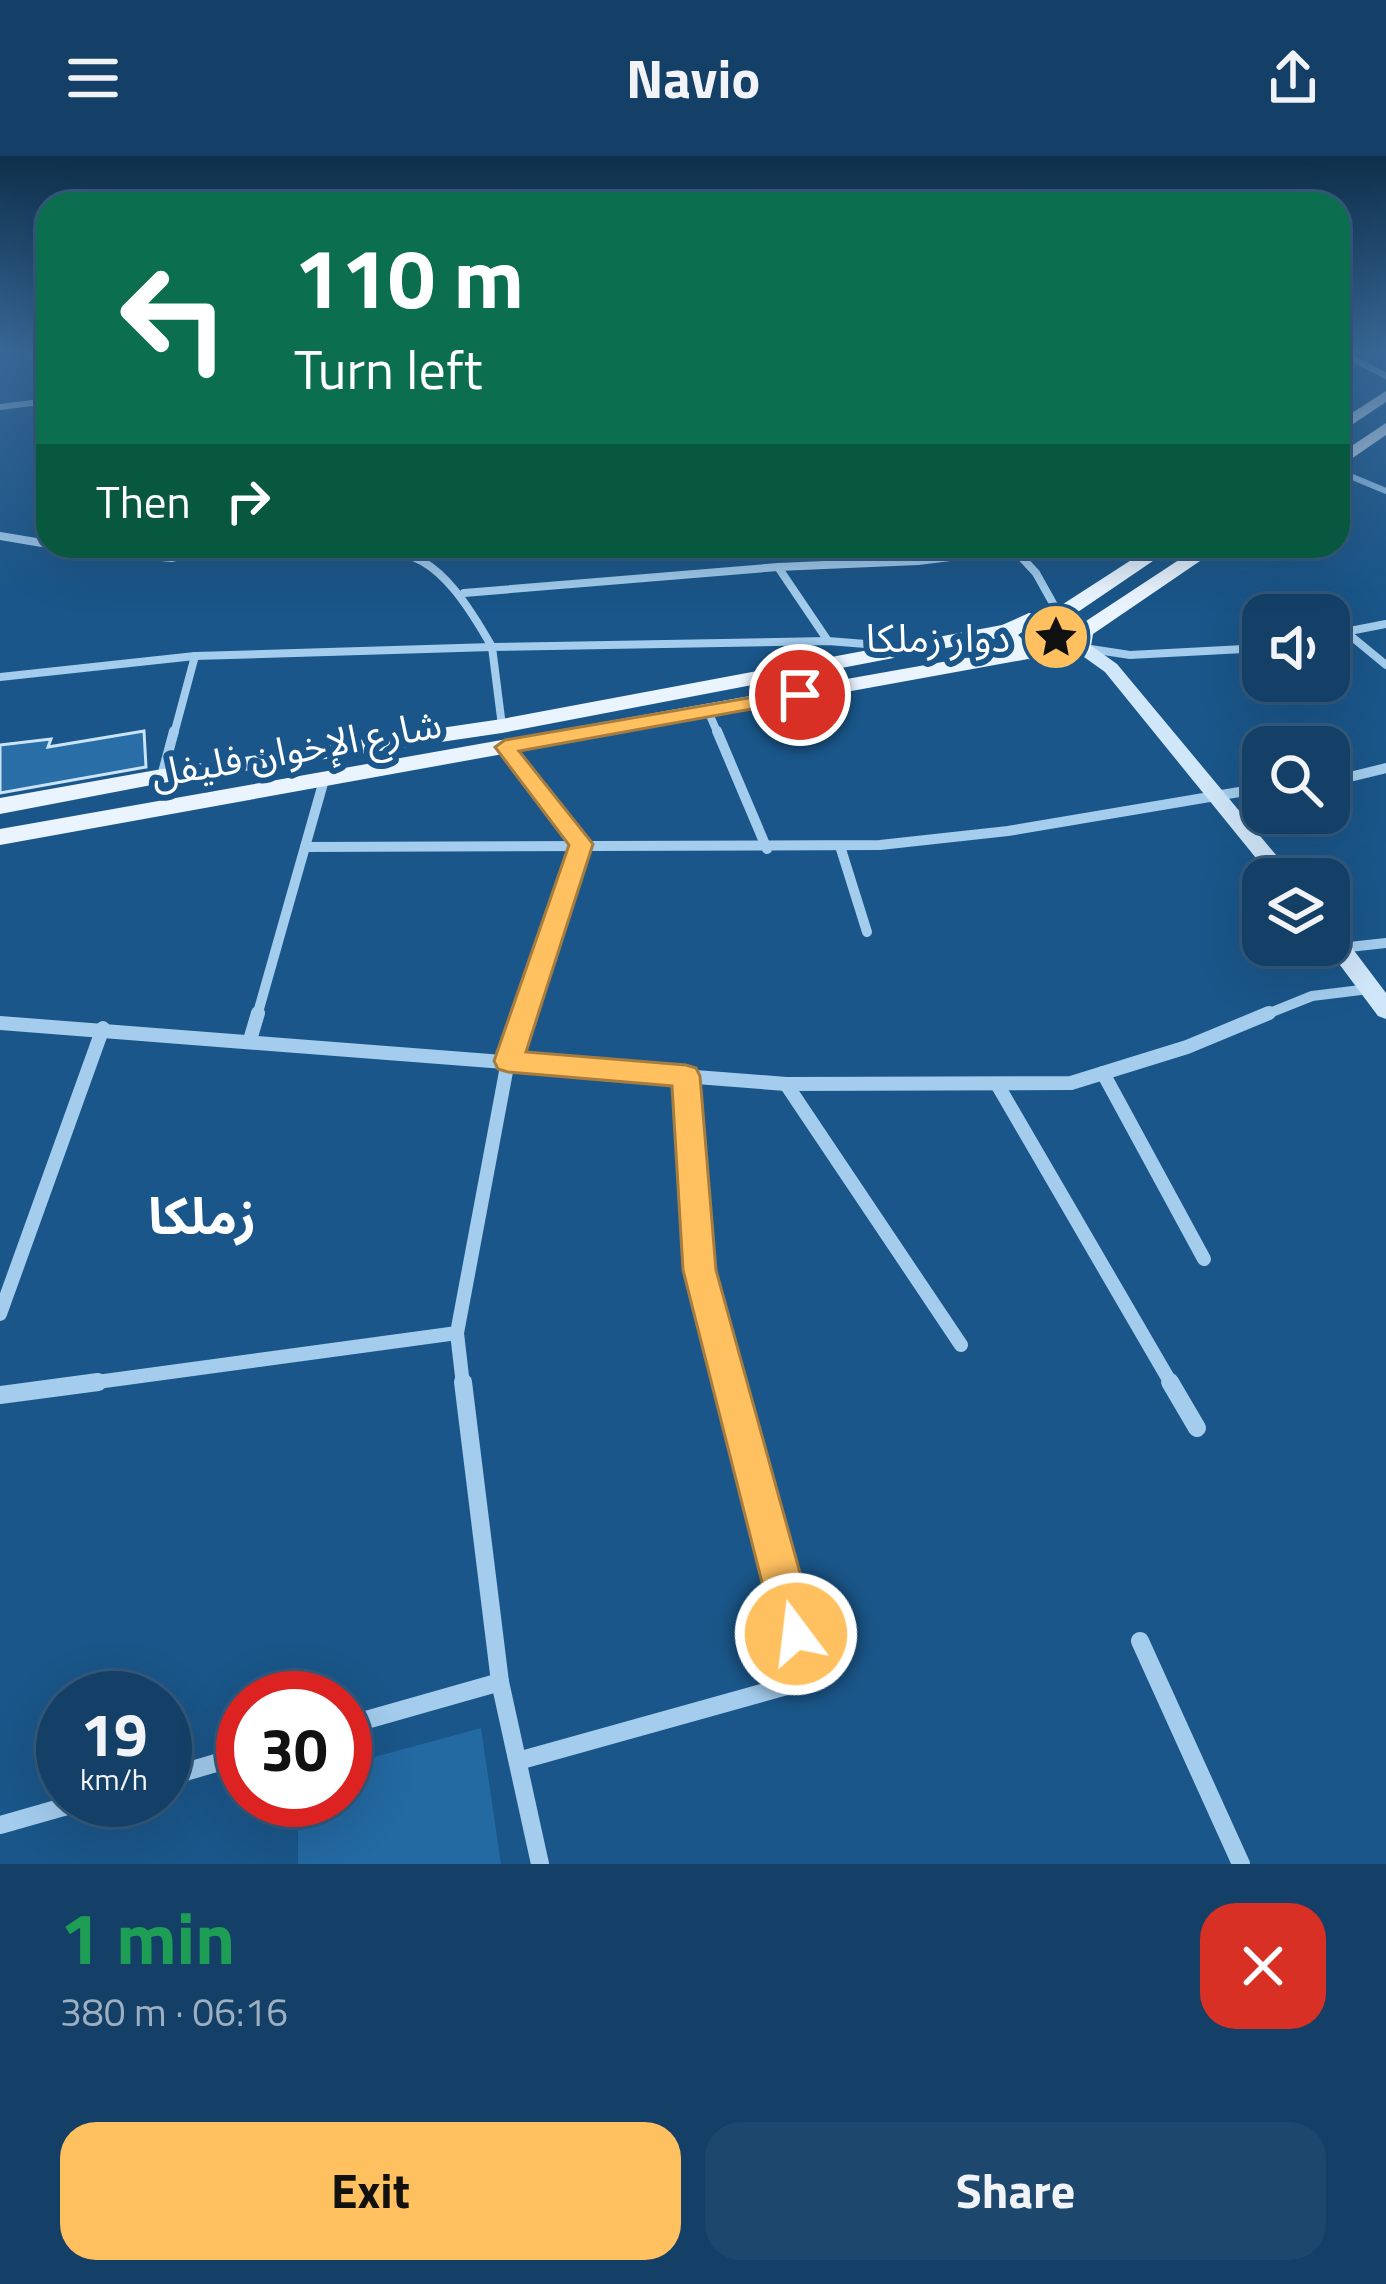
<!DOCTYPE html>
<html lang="en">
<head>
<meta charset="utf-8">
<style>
	:root { --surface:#144067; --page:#1d476d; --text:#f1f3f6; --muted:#9dafc0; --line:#33597b; --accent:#ffc05f }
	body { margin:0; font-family:"Titillium Web","Noto Sans Arabic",sans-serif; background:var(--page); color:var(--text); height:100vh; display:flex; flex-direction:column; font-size:45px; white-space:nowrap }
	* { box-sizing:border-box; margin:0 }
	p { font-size:39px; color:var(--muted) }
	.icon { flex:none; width:66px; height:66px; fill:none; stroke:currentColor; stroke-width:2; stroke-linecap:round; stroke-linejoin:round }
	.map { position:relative; height:1708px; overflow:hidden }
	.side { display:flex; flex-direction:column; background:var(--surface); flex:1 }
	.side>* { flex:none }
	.banner { position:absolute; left:36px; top:36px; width:1314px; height:366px; border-radius:36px; box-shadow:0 12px 48px #0002,0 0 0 3px var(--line); background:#0b6e4f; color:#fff; overflow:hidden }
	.buttons { position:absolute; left:1242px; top:438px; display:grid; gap:24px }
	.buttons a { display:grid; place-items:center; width:108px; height:108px; border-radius:24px; background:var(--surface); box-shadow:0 12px 48px #0002,0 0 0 3px var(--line); font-size:60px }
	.speed { position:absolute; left:36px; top:1515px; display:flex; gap:24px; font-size:60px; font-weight:700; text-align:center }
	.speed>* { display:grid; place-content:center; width:156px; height:156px; border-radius:50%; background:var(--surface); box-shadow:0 12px 48px #0002,0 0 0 3px var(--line); line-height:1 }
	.speed small { font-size:30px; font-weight:400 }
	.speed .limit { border:18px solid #d22; background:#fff; color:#111 }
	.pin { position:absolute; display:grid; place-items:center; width:102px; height:102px; color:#fff; margin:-51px; border:6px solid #fff; border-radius:50%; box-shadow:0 3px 12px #0007 }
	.me { position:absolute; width:132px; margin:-66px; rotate:345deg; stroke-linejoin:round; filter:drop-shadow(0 0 9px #0008) }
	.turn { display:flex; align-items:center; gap:42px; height:252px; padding:0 60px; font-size:54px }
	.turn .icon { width:156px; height:156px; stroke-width:2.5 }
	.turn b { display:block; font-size:84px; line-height:102px }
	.then { display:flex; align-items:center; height:114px; padding:0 60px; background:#0003; gap:24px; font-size:45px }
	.round { display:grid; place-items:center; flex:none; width:126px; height:126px; border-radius:36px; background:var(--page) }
	.overview { display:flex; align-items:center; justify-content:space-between; height:204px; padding:0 60px }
	h1 { font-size:72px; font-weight:700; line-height:90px; color:#1e9e55 }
	.cta { display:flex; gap:24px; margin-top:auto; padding:24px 60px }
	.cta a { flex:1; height:138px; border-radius:36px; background:var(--accent); color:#111; font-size:48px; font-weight:700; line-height:138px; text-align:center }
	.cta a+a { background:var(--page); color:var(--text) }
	header { display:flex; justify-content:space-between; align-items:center; height:156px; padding:0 60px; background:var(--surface); font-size:54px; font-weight:700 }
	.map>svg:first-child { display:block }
</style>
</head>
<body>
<header><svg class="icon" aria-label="menu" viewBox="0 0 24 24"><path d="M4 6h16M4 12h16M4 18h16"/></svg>Navio<svg class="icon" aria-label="share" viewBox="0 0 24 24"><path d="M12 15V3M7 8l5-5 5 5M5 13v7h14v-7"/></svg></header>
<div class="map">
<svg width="1386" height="1708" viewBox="0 0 1386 1708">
	<rect width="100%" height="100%" fill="#1a5689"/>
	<path fill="#2369a2" d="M481,1572L501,1708H298V1644H345V1609Z"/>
	<path fill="#296ea7" stroke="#c9e4f9" stroke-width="3" d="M144,575L146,611L0,637V589L51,583L48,591Z"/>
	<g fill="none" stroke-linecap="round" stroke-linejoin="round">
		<g stroke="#a3cced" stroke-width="6">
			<path d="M1339,195L1386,220"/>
			<path d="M0,251L48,245"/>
			<path d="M1338,315L1386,335"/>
		</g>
		<g stroke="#a3cced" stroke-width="8">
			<path d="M0,380L48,388"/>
			<path d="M61,390L171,402L233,390"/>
			<path d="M1012,391L1036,417L1060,460"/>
			<path d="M778,411L828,485"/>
			<path d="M464,437L778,411L918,405L1015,393"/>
			<path d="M1346,476L1386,509"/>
			<path d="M1329,479L1386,468"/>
			<path d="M1084,492L1130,499L1263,492"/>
			<path d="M0,521L195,500L492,491C420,364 399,402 272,390"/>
			<path d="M708,555L718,578"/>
			<path d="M502,570L492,491L828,485L903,491"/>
			<path d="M174,578L195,500"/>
		</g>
		<g stroke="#a3cced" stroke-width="10">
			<path d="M717,575L767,693"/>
			<path d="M505,591L581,688L523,860"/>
			<path d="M162,620L174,575"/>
			<path d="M1329,626L1386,612"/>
			<path d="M840,690L867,776"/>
			<path d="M305,691L880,689L1008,675L1263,632"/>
			<path d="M1340,792L1386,787"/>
			<path d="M257,860L324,624"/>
			<path d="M1262,860L1312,840L1369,833"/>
		</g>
		<g stroke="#a3cced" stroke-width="14">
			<path d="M0,867L786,928L1071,927L1187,891L1269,857"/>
			<path d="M250,884L258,857"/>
			<path d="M1103,917L1204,1103"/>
			<path d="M686,920L699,1114L730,1229"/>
			<path d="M786,928L961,1189"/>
			<path d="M997,928L1172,1229"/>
			<path d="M0,1158L103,872"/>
			<path d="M75,1229L457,1177"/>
			<path d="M463,1229L457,1177L508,905L524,857"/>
		</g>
		<g stroke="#a3cced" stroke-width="18">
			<path d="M463,1226L500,1526L540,1708"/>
			<path d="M1170,1226L1197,1272"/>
			<path d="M0,1239L98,1226"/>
			<path d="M1140,1485L1241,1708"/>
			<path d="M345,1570L500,1526"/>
			<path d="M518,1605L808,1524L729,1226"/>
			<path d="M165,1622L243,1599"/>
			<path d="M0,1669L88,1644"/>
		</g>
		<g fill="#d0e6f9" fill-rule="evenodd">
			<path d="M1077,488H1089L1117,508L1296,723H1273L1105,516L1077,496Z"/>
			<path d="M1329,770L1337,772L1386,837V863L1378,860L1325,789H1329Z"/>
		</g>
		<g fill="#e9f4ff" fill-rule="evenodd">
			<path d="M1386,235V246L1338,278V266Z"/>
			<path d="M1386,267V279L1338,312V299Z"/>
			<path d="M1153,390H1175L1069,462L1080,469L1200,390H1222L1093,478L1090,496L1053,508L1028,503L0,689V673L1010,494L998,482L502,577L162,627L0,658V642L162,613L502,563L1002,469L1029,457L1046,459ZM1032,469L1058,472L1074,484L1073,489C1052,499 1034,494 1018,479Z"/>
		</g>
	</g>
	<linearGradient id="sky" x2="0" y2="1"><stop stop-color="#0e2f4b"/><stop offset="0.45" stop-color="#386897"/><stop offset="1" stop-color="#386897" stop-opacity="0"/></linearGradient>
	<rect width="1386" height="434" fill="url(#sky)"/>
	<path fill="#ffc05f" stroke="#a67d3e" stroke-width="3" d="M800,533L810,539L807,543L519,595L593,688L526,896L686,909L696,912L700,920L716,1114L817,1478L811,1493L796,1499L782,1493L775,1478L683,1114L672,930L508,916L498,913L494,905L569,689L495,591L505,584Z"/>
	<defs>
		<g id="sight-disc" transform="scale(3.45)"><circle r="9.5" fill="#ffc05f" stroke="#1a5689"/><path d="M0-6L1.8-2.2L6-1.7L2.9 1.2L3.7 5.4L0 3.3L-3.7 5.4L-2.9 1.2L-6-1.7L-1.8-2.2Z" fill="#111"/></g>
	</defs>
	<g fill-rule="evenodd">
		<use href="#sight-disc" x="1056" y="481"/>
	</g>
	<g text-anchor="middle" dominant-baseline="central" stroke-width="12" stroke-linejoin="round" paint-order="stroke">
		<g font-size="39" fill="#fff" stroke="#1a5689" text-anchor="end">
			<text x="1010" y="481">دوار زملكا</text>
		</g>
		<g font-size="39" fill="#fff" stroke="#1a5689">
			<text transform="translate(296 592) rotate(-10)">شارع الإخوان فليفل</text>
		</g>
		<g font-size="51" font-weight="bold" fill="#fff" stroke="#1a5689">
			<text x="202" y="1059">زملكا</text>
		</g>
	</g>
</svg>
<div class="buttons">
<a><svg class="icon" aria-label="sound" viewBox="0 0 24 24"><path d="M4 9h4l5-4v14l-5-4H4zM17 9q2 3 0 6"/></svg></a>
<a><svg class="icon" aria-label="search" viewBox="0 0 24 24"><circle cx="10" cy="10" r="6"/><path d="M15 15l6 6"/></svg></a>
<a><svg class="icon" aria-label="layers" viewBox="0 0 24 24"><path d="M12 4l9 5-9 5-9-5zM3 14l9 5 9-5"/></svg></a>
</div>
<div class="speed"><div>19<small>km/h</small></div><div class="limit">30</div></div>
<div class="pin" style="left:800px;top:539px;background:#d93025"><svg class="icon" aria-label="arrive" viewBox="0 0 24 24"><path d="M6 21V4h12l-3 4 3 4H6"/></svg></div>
<svg class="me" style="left:796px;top:1478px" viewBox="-20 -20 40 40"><circle r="17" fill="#ffc05f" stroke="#fff" stroke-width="3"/><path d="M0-11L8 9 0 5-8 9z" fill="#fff"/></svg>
<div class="banner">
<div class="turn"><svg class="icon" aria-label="left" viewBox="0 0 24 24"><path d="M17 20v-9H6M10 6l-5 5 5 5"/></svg><div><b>110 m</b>Turn left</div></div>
<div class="then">Then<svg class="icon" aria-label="right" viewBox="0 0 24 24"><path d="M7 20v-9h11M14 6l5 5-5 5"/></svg></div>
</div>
</div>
<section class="side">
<div class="overview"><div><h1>1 min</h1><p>380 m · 06:16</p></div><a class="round" style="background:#d93025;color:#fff"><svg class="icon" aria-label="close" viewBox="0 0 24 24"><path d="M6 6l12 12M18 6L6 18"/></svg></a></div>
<div class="cta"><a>Exit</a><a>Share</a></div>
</section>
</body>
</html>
